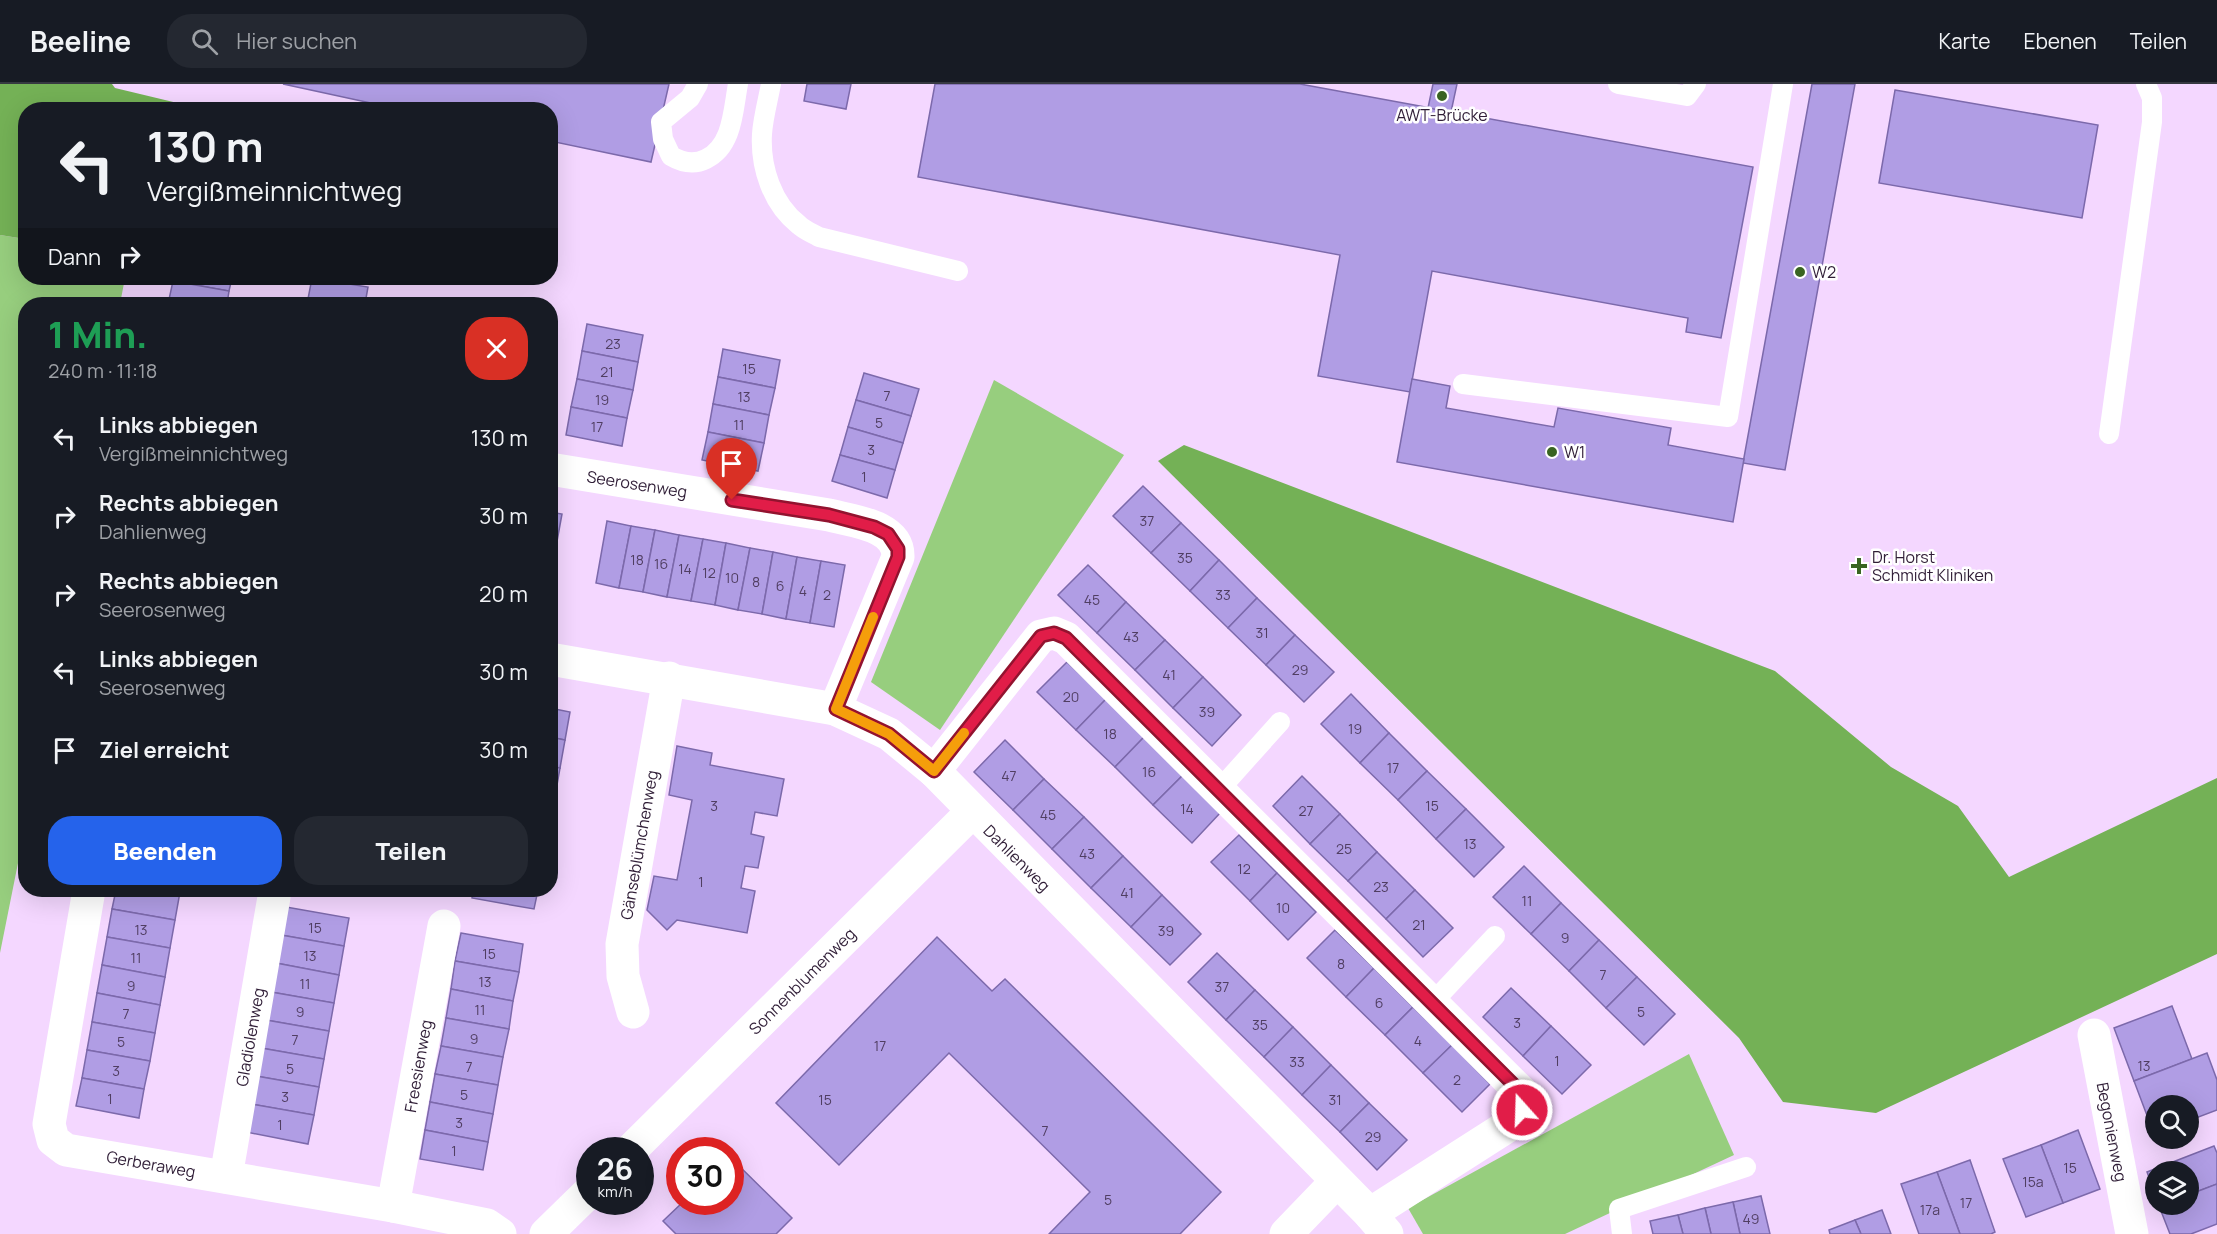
<!DOCTYPE html>
<html lang="de">
<head>
<meta charset="utf-8">
<style>
	:root { --surface:#171b24; --page:#242831; --text:#f1f3f6; --muted:#9ea1a6; --line:#363941; --accent:#2563eb }
	body { margin:0; font-family:Manrope,sans-serif; background:var(--page); color:var(--text); height:100vh; display:flex; flex-direction:column; font-size:22px; white-space:nowrap }
	* { box-sizing:border-box; margin:0 }
	p { font-size:20px; color:var(--muted) }
	.icon { flex:none; width:33px; height:33px; fill:none; stroke:currentColor; stroke-width:2; stroke-linecap:round; stroke-linejoin:round }
	.map { position:relative; flex:1; overflow:hidden }
	.side { position:absolute; left:18px; top:213px; width:540px; height:600px; display:flex; flex-direction:column; background:var(--surface); border-radius:24px; box-shadow:0 6px 24px #0002 }
	.side>* { flex:none }
	.guide { position:absolute; left:18px; top:18px; width:540px; height:183px; border-radius:24px; box-shadow:0 6px 24px #0002; background:#171b24; color:var(--text); overflow:hidden }
	.fabs { position:absolute; left:2145px; top:1011px; display:grid; gap:12px }
	.fabs a { display:grid; place-items:center; width:54px; height:54px; border-radius:50%; background:var(--surface); box-shadow:0 6px 24px #0002; font-size:30px }
	.speed { position:absolute; left:576px; top:1053px; display:flex; gap:12px; font-size:30px; font-weight:700; text-align:center }
	.speed>* { display:grid; place-content:center; width:78px; height:78px; border-radius:50%; background:var(--surface); box-shadow:0 6px 24px #0002; line-height:1 }
	.speed small { font-size:15px; font-weight:400 }
	.speed .limit { border:9px solid #d22; background:#fff; color:#111 }
	.pin { position:absolute; display:grid; place-items:center; width:51px; height:51px; color:#fff; margin:-62px -26px; border-radius:50% 50% 50% 0; rotate:-45deg; box-shadow:0 0 6px #0007 }
	.pin .icon { rotate:45deg }
	.me { position:absolute; width:66px; margin:-33px; rotate:340deg; stroke-linejoin:round; filter:drop-shadow(0 0 4px #0008) }
	.turn { display:flex; align-items:center; gap:21px; height:126px; padding:0 30px; font-size:27px }
	.turn .icon { width:78px; height:78px; stroke-width:2.5 }
	.turn b { display:block; font-size:42px; line-height:51px }
	.then { display:flex; align-items:center; height:57px; padding:0 30px; background:#0003; gap:12px; font-size:22px }
	.round { display:grid; place-items:center; flex:none; width:63px; height:63px; border-radius:24px; background:var(--page) }
	.head { display:flex; align-items:center; justify-content:space-between; height:102px; padding:0 30px }
	h1 { font-size:36px; font-weight:800; line-height:45px; color:#1e9e55 }
	.primary-button { display:flex; gap:12px; margin-top:auto; padding:12px 30px }
	.primary-button a { flex:1; height:69px; border-radius:24px; background:var(--accent); color:#fff; font-size:24px; font-weight:800; line-height:69px; text-align:center }
	.primary-button a+a { background:var(--page); color:var(--text) }
	ul { padding:0; list-style:none }
	li { display:flex; align-items:center; gap:18px; height:78px; padding:0 30px }
	li div { flex:1 }
	li b { display:block; font-size:22px }
	li em { font-style:normal }
	header { display:flex; align-items:center; gap:36px; box-sizing:border-box; height:84px; padding:0 30px; background:var(--surface); border-bottom:2px solid var(--line) }
	header strong { font-size:28px }
	nav { display:flex; gap:33px; margin-inline-start:auto; font-size:21px }
	.search { width:420px; height:54px; background:var(--page); display:flex; align-items:center; gap:15px; box-sizing:border-box; padding:0 21px; border-radius:24px; color:var(--muted); font-size:22px }
	.map>svg:first-child { display:block }
</style>
</head>
<body>
<header>
<strong>Beeline</strong>
<div class="search"><svg class="icon" aria-label="search" viewBox="0 0 24 24"><circle cx="10" cy="10" r="6"/><path d="M15 15l6 6"/></svg>Hier suchen</div>
<nav><a>Karte</a><a>Ebenen</a><a>Teilen</a></nav>
</header>
<div class="map">
<svg width="2217" height="1150" viewBox="0 0 2217 1150">
	<rect width="100%" height="100%" fill="#f4d7ff"/>
	<g fill="#97ce7e">
		<path d="M0,151L25,155L26,194H125L120,220H26V739L0,869Z"/>
		<path d="M994,296L1124,371L940,646L871,598Z"/>
		<path d="M1689,970L1734,1071L1565,1150H1423L1408,1124Z"/>
	</g>
	<g fill="#74b156">
		<path d="M0,0H112L115,4L190,22V25L26,26L25,155L0,151Z"/>
		<path d="M1184,361L1775,587L1891,683L1958,722L2009,793L2217,694V870L1876,1029L1783,1018L1739,954L1158,377Z"/>
	</g>
	<g fill="#b09de4" stroke="#7c69ab" stroke-width="1.5">
		<path d="M283,0H669L651,78L550,57V26H403Z"/>
		<path d="M807,0H851L846,25L804,17Z"/>
		<path d="M935,0H1300L1753,83L1721,254L1686,248L1688,234L1432,187L1410,308L1318,292L1340,171L918,93Z"/>
		<path d="M1433,0H1457L1451,28L1428,24Z"/>
		<path d="M1812,0H1855L1785,386L1743,379Z"/>
		<path d="M1895,6L2098,41L2082,134L1879,99Z"/>
		<path d="M173,194H232L229,207L173,197Z"/>
		<path d="M312,194L368,203L365,220H307Z"/>
		<path d="M173,197L229,207L227,220H168Z"/>
		<path d="M587,240L643,251L638,278L582,267Z"/>
		<path d="M723,265L780,276L775,304L718,293Z"/>
		<path d="M582,267L638,278L633,306L577,295Z"/>
		<path d="M864,289L919,305L911,332L856,316Z"/>
		<path d="M718,293L775,304L769,331L713,320Z"/>
		<path d="M577,295L633,306L627,334L571,323Z"/>
		<path d="M1412,295L1450,302L1446,324L1554,343L1558,324L1671,344L1668,361L1744,375L1733,438L1397,378Z"/>
		<path d="M856,316L911,332L903,359L848,343Z"/>
		<path d="M713,320L769,331L764,359L708,348Z"/>
		<path d="M571,323L627,334L622,362L566,351Z"/>
		<path d="M848,343L903,359L895,386L840,371Z"/>
		<path d="M708,348L764,359L758,387L702,376Z"/>
		<path d="M840,371L895,386L887,414L832,397Z"/>
		<path d="M1143,402L1181,439L1151,469L1113,432Z"/>
		<path d="M550,428L562,430L551,490H550Z"/>
		<path d="M607,437L631,442L619,504L596,499Z"/>
		<path d="M1181,439L1219,476L1190,507L1151,469Z"/>
		<path d="M631,442L655,446L643,508L619,504Z"/>
		<path d="M655,446L679,451L667,513L643,508Z"/>
		<path d="M679,451L703,455L691,517L667,513Z"/>
		<path d="M703,455L726,459L715,521L691,517Z"/>
		<path d="M726,459L750,464L738,526L715,521Z"/>
		<path d="M750,464L773,468L762,530L738,526Z"/>
		<path d="M773,468L797,473L786,535L762,530Z"/>
		<path d="M797,473L821,477L810,539L786,535Z"/>
		<path d="M1219,476L1257,514L1228,544L1190,507Z"/>
		<path d="M821,477L845,481L834,543L810,539Z"/>
		<path d="M1088,481L1126,518L1097,549L1058,511Z"/>
		<path d="M1257,514L1295,551L1266,581L1228,544Z"/>
		<path d="M1126,518L1165,556L1135,586L1097,549Z"/>
		<path d="M1295,551L1334,588L1304,618L1266,581Z"/>
		<path d="M1165,556L1203,593L1173,624L1135,586Z"/>
		<path d="M1067,578L1106,615L1076,646L1037,608Z"/>
		<path d="M1203,593L1241,631L1212,662L1173,624Z"/>
		<path d="M1351,610L1389,649L1360,679L1321,640Z"/>
		<path d="M1106,615L1144,653L1115,683L1076,646Z"/>
		<path d="M550,624L570,628L565,656L550,653Z"/>
		<path d="M1389,649L1427,687L1398,716L1360,679Z"/>
		<path d="M550,653L565,656L560,684L550,682Z"/>
		<path d="M1144,653L1183,691L1153,721L1115,683Z"/>
		<path d="M1005,656L1044,695L1013,726L974,688Z"/>
		<path d="M677,662L712,669L710,681L784,695L777,732L755,728L751,750L764,753L758,784L745,782L741,804L755,807L747,849L677,836L667,846L647,826L654,792L677,796L692,716L669,711Z"/>
		<path d="M550,682L560,684L555,712L550,711Z"/>
		<path d="M1427,687L1466,725L1436,755L1398,716Z"/>
		<path d="M1183,691L1221,728L1192,759L1153,721Z"/>
		<path d="M1302,692L1340,730L1310,760L1273,722Z"/>
		<path d="M1044,695L1084,733L1052,765L1013,726Z"/>
		<path d="M550,711L555,712L550,737Z"/>
		<path d="M1466,725L1504,763L1474,793L1436,755Z"/>
		<path d="M1340,730L1377,768L1348,797L1310,760Z"/>
		<path d="M1084,733L1123,772L1091,804L1052,765Z"/>
		<path d="M1239,751L1277,789L1250,817L1211,778Z"/>
		<path d="M1377,768L1415,806L1386,835L1348,797Z"/>
		<path d="M1123,772L1162,811L1131,843L1091,804Z"/>
		<path d="M1524,782L1561,819L1531,850L1493,813Z"/>
		<path d="M1277,789L1316,828L1288,856L1250,817Z"/>
		<path d="M116,806H167L180,808L175,836L112,825Z"/>
		<path d="M473,806H538L534,825L472,814Z"/>
		<path d="M1415,806L1453,844L1423,873L1386,835Z"/>
		<path d="M1162,811L1201,850L1170,881L1131,843Z"/>
		<path d="M1561,819L1599,856L1569,887L1531,850Z"/>
		<path d="M286,823L349,834L344,862L281,851Z"/>
		<path d="M112,825L175,836L170,864L107,853Z"/>
		<path d="M1335,846L1374,884L1346,913L1307,874Z"/>
		<path d="M461,849L523,860L519,888L455,877Z"/>
		<path d="M281,851L344,862L339,891L276,879Z"/>
		<path d="M107,853L170,864L165,893L102,881Z"/>
		<path d="M937,853L992,907L1005,895L1221,1108L1180,1150H1049L1090,1108L949,969L839,1081L776,1019Z"/>
		<path d="M1599,856L1637,893L1606,924L1569,887Z"/>
		<path d="M1217,869L1255,906L1226,936L1188,898Z"/>
		<path d="M455,877L519,888L513,917L451,905Z"/>
		<path d="M276,879L339,891L334,919L271,908Z"/>
		<path d="M102,881L165,893L160,921L97,909Z"/>
		<path d="M1374,884L1413,923L1385,951L1346,913Z"/>
		<path d="M1637,893L1675,930L1644,961L1606,924Z"/>
		<path d="M1511,904L1551,942L1523,972L1483,933Z"/>
		<path d="M451,905L513,917L509,945L446,934Z"/>
		<path d="M1255,906L1293,943L1264,973L1226,936Z"/>
		<path d="M271,908L334,919L329,947L266,936Z"/>
		<path d="M97,909L160,921L155,949L92,938Z"/>
		<path d="M2172,922L2192,975L2134,997L2114,944Z"/>
		<path d="M1413,923L1452,961L1423,989L1385,951Z"/>
		<path d="M446,934L509,945L503,973L441,962Z"/>
		<path d="M266,936L329,947L324,975L261,964Z"/>
		<path d="M92,938L155,949L150,977L87,966Z"/>
		<path d="M1551,942L1591,981L1562,1010L1523,972Z"/>
		<path d="M1293,943L1331,981L1302,1011L1264,973Z"/>
		<path d="M1452,961L1490,1000L1462,1028L1423,989Z"/>
		<path d="M441,962L503,973L498,1001L435,990Z"/>
		<path d="M261,964L324,975L319,1003L256,992Z"/>
		<path d="M87,966L150,977L144,1005L82,994Z"/>
		<path d="M2207,969L2217,996V1026L2188,1037V1022H2156V1049L2154,1050L2134,997Z"/>
		<path d="M1331,981L1369,1019L1340,1048L1302,1011Z"/>
		<path d="M435,990L498,1001L493,1030L430,1018Z"/>
		<path d="M256,992L319,1003L314,1031L251,1020Z"/>
		<path d="M82,994L144,1005L139,1034L76,1022Z"/>
		<path d="M430,1018L493,1030L488,1058L425,1046Z"/>
		<path d="M1369,1019L1407,1056L1377,1086L1340,1048Z"/>
		<path d="M251,1020L314,1031L308,1060L246,1048Z"/>
		<path d="M425,1046L488,1058L483,1086L420,1075Z"/>
		<path d="M2078,1046L2100,1105L2063,1119L2041,1061Z"/>
		<path d="M2041,1061L2063,1119L2026,1133L2003,1075Z"/>
		<path d="M2214,1062L2217,1069V1100L2188,1111V1088H2156V1112L2147,1088Z"/>
		<path d="M730,1073L792,1134L776,1150H676L663,1137L683,1118H730Z"/>
		<path d="M1970,1076L1995,1148L1991,1150H1960L1937,1088Z"/>
		<path d="M1937,1088L1960,1150H1919L1901,1100Z"/>
		<path d="M2217,1100V1140L2191,1150H2170L2159,1122L2164,1120H2188V1111Z"/>
		<path d="M1761,1112L1770,1150H1740L1733,1118Z"/>
		<path d="M1733,1118L1740,1150H1711L1705,1124Z"/>
		<path d="M1705,1124L1711,1150H1683L1678,1131Z"/>
		<path d="M1882,1126L1891,1150H1861L1855,1136Z"/>
		<path d="M1678,1131L1683,1150H1653L1650,1137Z"/>
		<path d="M1855,1136L1861,1150H1830L1829,1146Z"/>
	</g>
	<g fill="none" stroke-linecap="round" stroke-linejoin="round">
		<g stroke="#fff" stroke-width="20">
			<path d="M698,0L690,14L661,38L663,55L671,72C683,79 694,81 706,75C733,62 733,26 738,0"/>
			<path d="M771,0C768,16 763,34 762,50C760,83 772,120 799,141C804,146 812,149 819,153L958,187"/>
			<path d="M1618,0L1687,12L1696,0"/>
			<path d="M1463,300L1728,333L1783,0"/>
			<path d="M2109,350L2152,38V14L2146,0"/>
			<path d="M1219,706L1280,638"/>
			<path d="M1432,919L1495,852"/>
			<path d="M1622,1150L1619,1125L1746,1083"/>
		</g>
		<g stroke="#fff" stroke-width="33">
			<path d="M550,385L829,431C852,437 899,441 898,473L835,625"/>
			<path d="M550,575L835,625L889,650L934,687L1370,1130L1387,1150"/>
			<path d="M934,687L1041,552L1054,549L1066,554L1522,1009V1026L1514,1038L1370,1130"/>
			<path d="M89,806L49,1040L53,1056L66,1066L393,1122L487,1141L500,1150"/>
			<path d="M633,928L623,892L622,860L669,594"/>
			<path d="M2094,951L2132,1150"/>
			<path d="M631,1066L972,728"/>
			<path d="M226,1093L274,813"/>
			<path d="M393,1122L444,842"/>
			<path d="M546,1150L590,1107"/>
			<path d="M1286,1150L1337,1097"/>
		</g>
	</g>
	<g fill="none" stroke-linecap="round" stroke-linejoin="round">
		<g stroke="#92132f" stroke-width="15">
			<path id="route" d="M732,416L829,431L874,443L888,450L898,465V473L836,625L889,650L934,687L1041,552L1054,549L1066,554L1522,1009V1026"/>
		</g>
		<use href="#route" stroke="#e11d48" stroke-width="10"/>
		<path stroke="#f59e0b" stroke-width="10" d="M873,533L836,625L889,650L934,687L964,649"/>
	</g>
	<g fill="#396422" stroke="#fff" stroke-width="2">
		<circle cx="1442" cy="12" r="6"/>
		<circle cx="1800" cy="188" r="6"/>
		<circle cx="1552" cy="368" r="6"/>
		<path d="M1856 473h6v6h6v6h-6v6h-6v-6h-6v-6h6z"/>
	</g>
	<g text-anchor="middle" dominant-baseline="central" stroke-width="5" stroke-linejoin="round" paint-order="stroke">
		<g font-size="14" fill="#503e62">
			<text x="613" y="259">23</text>
			<text x="749" y="284">15</text>
			<text x="607" y="287">21</text>
			<text x="887" y="311">7</text>
			<text x="744" y="312">13</text>
			<text x="602" y="315">19</text>
			<text x="879" y="338">5</text>
			<text x="739" y="340">11</text>
			<text x="597" y="342">17</text>
			<text x="871" y="365">3</text>
			<text x="864" y="392">1</text>
			<text x="1147" y="436">37</text>
			<text x="1185" y="473">35</text>
			<text x="637" y="475">18</text>
			<text x="661" y="479">16</text>
			<text x="685" y="484">14</text>
			<text x="709" y="488">12</text>
			<text x="732" y="493">10</text>
			<text x="756" y="497">8</text>
			<text x="780" y="501">6</text>
			<text x="803" y="506">4</text>
			<text x="827" y="510">2</text>
			<text x="1223" y="510">33</text>
			<text x="1092" y="515">45</text>
			<text x="1262" y="548">31</text>
			<text x="1131" y="552">43</text>
			<text x="1300" y="585">29</text>
			<text x="1169" y="590">41</text>
			<text x="1071" y="612">20</text>
			<text x="1207" y="627">39</text>
			<text x="1355" y="644">19</text>
			<text x="1110" y="649">18</text>
			<text x="1393" y="683">17</text>
			<text x="1149" y="687">16</text>
			<text x="1009" y="691">47</text>
			<text x="714" y="721">3</text>
			<text x="1432" y="721">15</text>
			<text x="1187" y="724">14</text>
			<text x="1306" y="726">27</text>
			<text x="1048" y="730">45</text>
			<text x="1470" y="759">13</text>
			<text x="1344" y="764">25</text>
			<text x="1087" y="769">43</text>
			<text x="1244" y="784">12</text>
			<text x="701" y="797">1</text>
			<text x="1381" y="802">23</text>
			<text x="1127" y="808">41</text>
			<text x="1527" y="816">11</text>
			<text x="1283" y="823">10</text>
			<text x="1419" y="840">21</text>
			<text x="315" y="843">15</text>
			<text x="141" y="845">13</text>
			<text x="1166" y="846">39</text>
			<text x="1565" y="853">9</text>
			<text x="489" y="869">15</text>
			<text x="310" y="871">13</text>
			<text x="136" y="873">11</text>
			<text x="1341" y="879">8</text>
			<text x="1603" y="890">7</text>
			<text x="485" y="897">13</text>
			<text x="305" y="899">11</text>
			<text x="131" y="901">9</text>
			<text x="1222" y="902">37</text>
			<text x="1379" y="918">6</text>
			<text x="480" y="925">11</text>
			<text x="300" y="927">9</text>
			<text x="1641" y="927">5</text>
			<text x="126" y="929">7</text>
			<text x="1517" y="938">3</text>
			<text x="1260" y="940">35</text>
			<text x="474" y="954">9</text>
			<text x="295" y="955">7</text>
			<text x="1418" y="956">4</text>
			<text x="121" y="957">5</text>
			<text x="880" y="961">17</text>
			<text x="1557" y="976">1</text>
			<text x="1297" y="977">33</text>
			<text x="2144" y="981">13</text>
			<text x="469" y="982">7</text>
			<text x="290" y="984">5</text>
			<text x="116" y="986">3</text>
			<text x="1457" y="995">2</text>
			<text x="464" y="1010">5</text>
			<text x="285" y="1012">3</text>
			<text x="110" y="1014">1</text>
			<text x="825" y="1015">15</text>
			<text x="1335" y="1015">31</text>
			<text x="459" y="1038">3</text>
			<text x="280" y="1040">1</text>
			<text x="1045" y="1046">7</text>
			<text x="1373" y="1052">29</text>
			<text x="454" y="1066">1</text>
			<text x="2070" y="1083">15</text>
			<text x="2033" y="1097">15a</text>
			<text x="1108" y="1115">5</text>
			<text x="1966" y="1118">17</text>
			<text x="1930" y="1125">17a</text>
			<text x="1751" y="1134">49</text>
		</g>
		<g font-size="16" fill="#301e37" stroke="#fff" text-anchor="start">
			<text x="1442" y="31" text-anchor="middle">AWT-Brücke</text>
			<text x="1812" y="188">W2</text>
			<text x="1564" y="368">W1</text>
			<text x="1872" y="473">Dr. Horst<tspan x="1872" dy="18">Schmidt Kliniken</tspan></text>
		</g>
		<g font-size="16" fill="#301e37" stroke="#fff">
			<text transform="translate(637 400) rotate(9)">Seerosenweg</text>
			<text transform="translate(639 761) rotate(-80)">Gänseblümchenweg</text>
			<text transform="translate(1017 774) rotate(45)">Dahlienweg</text>
			<text transform="translate(802 897) rotate(-45)">Sonnenblumenweg</text>
			<text transform="translate(250 953) rotate(-80)">Gladiolenweg</text>
			<text transform="translate(418 982) rotate(-80)">Freesienweg</text>
			<text transform="translate(2112 1048) rotate(79)">Begonienweg</text>
			<text transform="translate(151 1080) rotate(10)">Gerberaweg</text>
		</g>
	</g>
</svg>
<div class="fabs">
<a><svg class="icon" aria-label="search" viewBox="0 0 24 24"><circle cx="10" cy="10" r="6"/><path d="M15 15l6 6"/></svg></a>
<a><svg class="icon" aria-label="layers" viewBox="0 0 24 24"><path d="M12 4l9 5-9 5-9-5zM3 14l9 5 9-5"/></svg></a>
</div>
<div class="speed"><div>26<small>km/h</small></div><div class="limit">30</div></div>
<div class="pin" style="left:732px;top:416px;background:#d93025"><svg class="icon" aria-label="arrive" viewBox="0 0 24 24"><path d="M6 21V4h12l-3 4 3 4H6"/></svg></div>
<svg class="me" style="left:1522px;top:1026px" viewBox="-20 -20 40 40"><circle r="17" fill="#e11d48" stroke="#fff" stroke-width="3"/><path d="M0-11L8 9 0 5-8 9z" fill="#fff"/></svg>
<div class="guide">
<div class="turn"><svg class="icon" aria-label="left" viewBox="0 0 24 24"><path d="M17 20v-9H6M10 6l-5 5 5 5"/></svg><div><b>130 m</b>Vergißmeinnichtweg</div></div>
<div class="then">Dann<svg class="icon" aria-label="right" viewBox="0 0 24 24"><path d="M7 20v-9h11M14 6l5 5-5 5"/></svg></div>
</div>
<section class="side">
<div class="head"><div><h1>1 Min.</h1><p>240 m · 11:18</p></div><a class="round" style="background:#d93025;color:#fff"><svg class="icon" aria-label="close" viewBox="0 0 24 24"><path d="M6 6l12 12M18 6L6 18"/></svg></a></div>
<ul>
<li><svg class="icon" aria-label="left" viewBox="0 0 24 24"><path d="M17 20v-9H6M10 6l-5 5 5 5"/></svg><div><b>Links abbiegen</b><p>Vergißmeinnichtweg</p></div><em>130 m</em></li>
<li><svg class="icon" aria-label="right" viewBox="0 0 24 24"><path d="M7 20v-9h11M14 6l5 5-5 5"/></svg><div><b>Rechts abbiegen</b><p>Dahlienweg</p></div><em>30 m</em></li>
<li><svg class="icon" aria-label="right" viewBox="0 0 24 24"><path d="M7 20v-9h11M14 6l5 5-5 5"/></svg><div><b>Rechts abbiegen</b><p>Seerosenweg</p></div><em>20 m</em></li>
<li><svg class="icon" aria-label="left" viewBox="0 0 24 24"><path d="M17 20v-9H6M10 6l-5 5 5 5"/></svg><div><b>Links abbiegen</b><p>Seerosenweg</p></div><em>30 m</em></li>
<li><svg class="icon" aria-label="arrive" viewBox="0 0 24 24"><path d="M6 21V4h12l-3 4 3 4H6"/></svg><div><b>Ziel erreicht</b></div><em>30 m</em></li>
</ul>
<div class="primary-button"><a>Beenden</a><a>Teilen</a></div>
</section>
</div>
</body>
</html>
